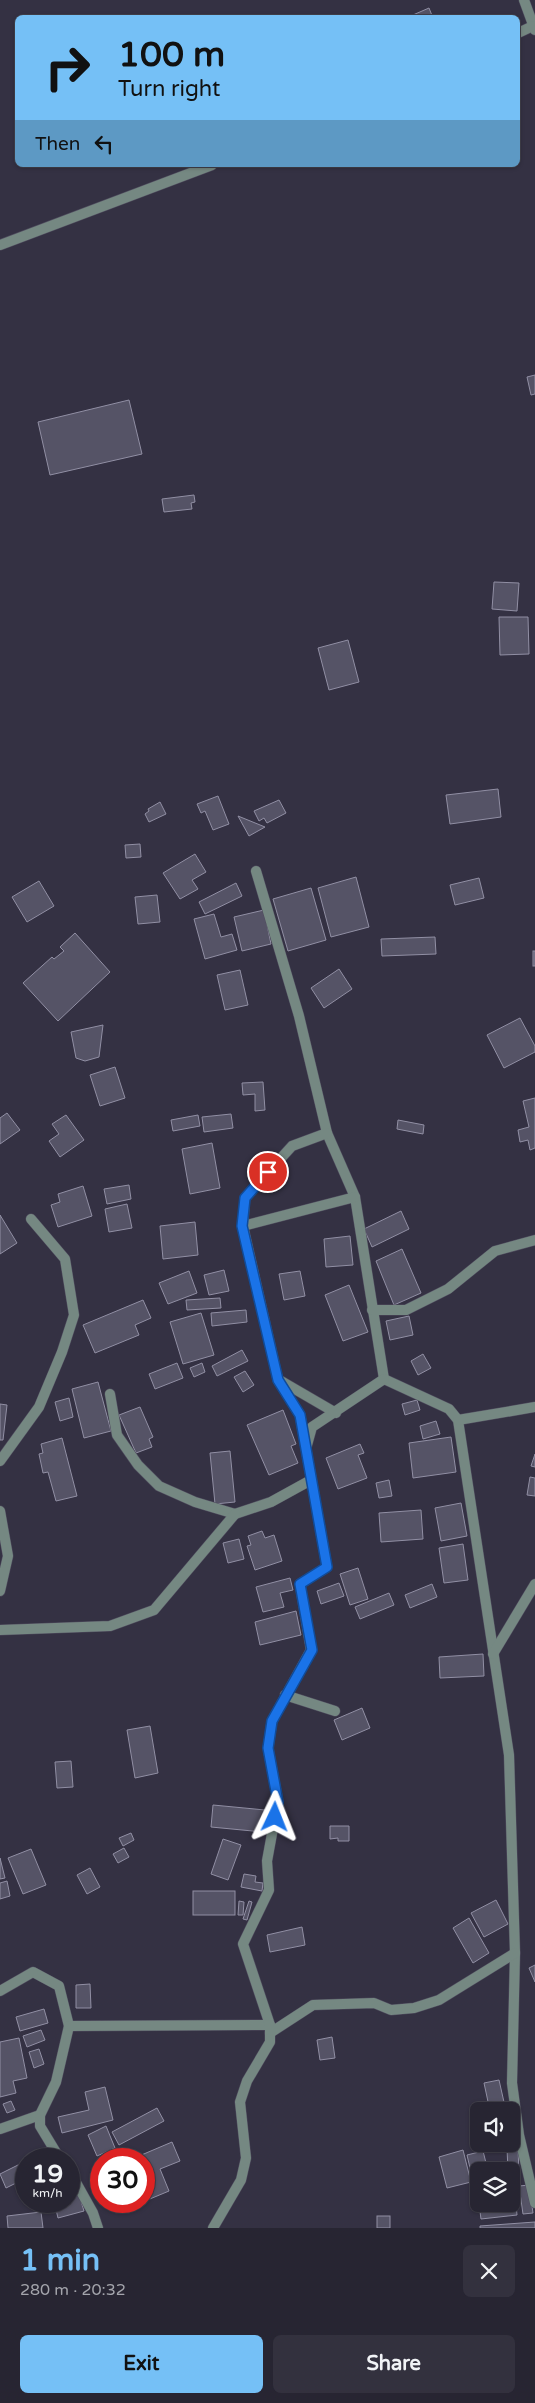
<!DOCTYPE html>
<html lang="en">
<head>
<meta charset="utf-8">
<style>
	:root { --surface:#272532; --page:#33313e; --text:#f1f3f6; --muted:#a4a5ac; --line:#43424d; --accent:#75c0f6 }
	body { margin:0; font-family:"Varela Round",sans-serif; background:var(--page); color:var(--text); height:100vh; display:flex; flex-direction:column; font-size:19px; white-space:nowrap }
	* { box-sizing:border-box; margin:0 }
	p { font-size:16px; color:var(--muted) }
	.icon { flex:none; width:28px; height:28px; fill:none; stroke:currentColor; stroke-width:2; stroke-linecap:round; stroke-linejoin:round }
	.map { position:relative; height:2228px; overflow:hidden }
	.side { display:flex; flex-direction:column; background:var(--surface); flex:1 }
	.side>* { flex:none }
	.hud { position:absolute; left:15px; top:15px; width:505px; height:152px; border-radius:8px; box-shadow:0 1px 4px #0004,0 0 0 1px var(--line); background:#75c0f6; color:#111; overflow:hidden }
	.controls { position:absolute; left:470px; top:2102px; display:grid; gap:10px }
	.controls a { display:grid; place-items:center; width:50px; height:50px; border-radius:8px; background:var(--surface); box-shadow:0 1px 4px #0004,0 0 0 1px var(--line); font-size:25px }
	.speed { position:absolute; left:15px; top:2148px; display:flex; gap:10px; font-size:25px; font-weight:700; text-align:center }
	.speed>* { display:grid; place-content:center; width:65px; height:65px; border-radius:50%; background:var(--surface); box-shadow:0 1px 4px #0004,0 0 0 1px var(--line); line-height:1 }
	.speed small { font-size:12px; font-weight:400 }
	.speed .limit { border:8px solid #d22; background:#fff; color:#111 }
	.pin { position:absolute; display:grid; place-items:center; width:42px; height:42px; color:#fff; margin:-21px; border:2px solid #fff; border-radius:50%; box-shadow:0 1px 5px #0007 }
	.me { position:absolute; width:55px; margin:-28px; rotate:2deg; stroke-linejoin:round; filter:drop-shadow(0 0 4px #0008) }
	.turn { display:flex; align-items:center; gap:18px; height:105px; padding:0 20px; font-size:22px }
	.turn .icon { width:65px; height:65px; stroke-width:2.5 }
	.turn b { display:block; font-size:35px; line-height:42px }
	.then { display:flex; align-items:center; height:48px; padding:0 20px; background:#0003; gap:10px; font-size:19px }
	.round { display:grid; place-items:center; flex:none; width:52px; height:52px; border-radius:8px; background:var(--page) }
	.summary { display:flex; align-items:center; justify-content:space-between; height:85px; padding:0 20px }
	h1 { font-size:30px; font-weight:700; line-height:38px; color:var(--accent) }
	.action { display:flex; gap:10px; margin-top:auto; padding:10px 20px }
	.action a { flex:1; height:58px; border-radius:8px; background:var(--accent); color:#111; font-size:20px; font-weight:700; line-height:58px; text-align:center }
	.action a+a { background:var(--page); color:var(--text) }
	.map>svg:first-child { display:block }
</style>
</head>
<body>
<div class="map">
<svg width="535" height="2228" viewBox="0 0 535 2228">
	<rect width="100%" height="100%" fill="#343143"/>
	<g fill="#555366" stroke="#918fa4">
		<path d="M429,8L433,18H406Z"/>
		<path d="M535,375V394L531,395L527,377Z"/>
		<path d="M129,400L142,454L50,475L38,422Z"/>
		<path d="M194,495L195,502L191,503L192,509L164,512L162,499Z"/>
		<path d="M494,582L519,583L517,611L492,609Z"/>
		<path d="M499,617H528L529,654L500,655Z"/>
		<path d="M348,640L359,682L329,690L318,648Z"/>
		<path d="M498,789L501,817L450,824L446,795Z"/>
		<path d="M218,796L229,824L213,830L205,811L201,813L197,804Z"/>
		<path d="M279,800L286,813L267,823L264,818L259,821L254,811Z"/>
		<path d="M160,802L166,814L149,822L145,814L149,811L148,809Z"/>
		<path d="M238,816L265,827L249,836Z"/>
		<path d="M140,844L141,857L126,858L125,845Z"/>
		<path d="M195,854L206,872L192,880L198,889L180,899L163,873Z"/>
		<path d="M356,877L369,927L331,937L318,888Z"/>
		<path d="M479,878L484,898L455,905L450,885Z"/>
		<path d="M39,881L54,906L27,922L12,897Z"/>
		<path d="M236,883L242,896L205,914L199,902Z"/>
		<path d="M311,888L326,940L288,951L273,899Z"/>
		<path d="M157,895L160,922L138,924L135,897Z"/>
		<path d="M264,910L271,944L242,951L234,917Z"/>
		<path d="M214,914L221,937L232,934L237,950L205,959L194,919Z"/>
		<path d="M75,933L110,972L58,1021L23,983L52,957L54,959L64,951L60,947Z"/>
		<path d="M435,937L436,954L382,956L381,939Z"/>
		<rect x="533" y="951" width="2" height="15"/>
		<path d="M339,969L352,989L324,1008L311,988Z"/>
		<path d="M240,970L248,1005L225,1010L217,975Z"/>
		<path d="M520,1018L535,1046V1052L504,1068L487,1035Z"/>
		<path d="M103,1025L99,1057L85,1061L76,1058L71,1032Z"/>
		<path d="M115,1067L125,1098L100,1106L90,1075Z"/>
		<path d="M263,1082L265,1110L255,1111V1094L243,1095L242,1083Z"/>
		<path d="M535,1098V1148L530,1150L528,1140L520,1142L518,1130L529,1127L523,1101Z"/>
		<path d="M7,1113L20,1130L0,1144V1118Z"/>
		<path d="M231,1114L233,1128L204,1132L202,1117Z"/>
		<path d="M66,1115L84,1140L60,1157L49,1141L59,1134L52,1124Z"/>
		<path d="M198,1115L200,1126L173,1131L171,1120Z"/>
		<path d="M398,1120L424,1125L423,1134L397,1129Z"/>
		<path d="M212,1143L220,1188L190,1194L182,1149Z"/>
		<path d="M129,1185L131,1199L107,1204L104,1189Z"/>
		<path d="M83,1186L92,1216L58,1227L51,1205L60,1202L58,1194Z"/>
		<path d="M127,1204L132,1228L109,1232L105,1209Z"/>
		<path d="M401,1211L409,1229L372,1247L364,1229Z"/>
		<path d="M0,1215L17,1243L0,1254Z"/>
		<path d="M195,1222L198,1255L163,1259L160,1226Z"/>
		<path d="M350,1236L353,1265L326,1267L324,1239Z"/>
		<path d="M402,1249L421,1293L394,1305L376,1261Z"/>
		<path d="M224,1270L229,1291L209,1295L204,1275Z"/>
		<path d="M189,1271L197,1293L168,1304L159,1283Z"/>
		<path d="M300,1271L305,1296L284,1300L279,1274Z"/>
		<path d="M349,1285L368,1332L343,1341L325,1295Z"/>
		<path d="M220,1298L221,1308L187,1310L186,1300Z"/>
		<path d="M143,1300L151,1318L135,1325L139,1335L95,1353L83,1325Z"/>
		<path d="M246,1310L247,1322L212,1326L211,1313Z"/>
		<path d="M201,1313L214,1355L183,1364L170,1322Z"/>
		<path d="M409,1316L413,1335L390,1340L386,1321Z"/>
		<path d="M242,1350L248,1361L217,1376L212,1366Z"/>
		<path d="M423,1354L431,1368L418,1375L411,1361Z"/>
		<path d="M177,1363L183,1378L155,1389L149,1374Z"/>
		<path d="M202,1363L205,1372L194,1377L190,1368Z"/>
		<path d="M245,1371L254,1385L243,1392L234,1377Z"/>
		<path d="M98,1382L111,1431L84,1438L72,1389Z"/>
		<path d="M69,1398L73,1417L60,1421L55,1402Z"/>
		<path d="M417,1400L420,1410L405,1415L402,1404Z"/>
		<path d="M0,1404L7,1405L3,1440H0Z"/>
		<path d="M140,1407L153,1437L149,1439L152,1447L136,1453L119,1415Z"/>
		<path d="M283,1410L296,1444L291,1446L298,1463L269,1475L247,1425Z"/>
		<path d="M436,1421L440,1434L423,1439L420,1426Z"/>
		<path d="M451,1437L456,1472L413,1478L409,1443Z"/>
		<path d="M62,1438L77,1496L56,1501L48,1472L43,1473L39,1454L43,1453L41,1444Z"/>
		<path d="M360,1444L364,1453L358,1455L367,1478L338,1489L326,1458Z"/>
		<path d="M230,1451L235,1502L215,1504L210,1453Z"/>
		<path d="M535,1454V1467L531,1466Z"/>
		<path d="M530,1477L535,1478V1496L527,1495Z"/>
		<path d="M389,1480L392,1496L379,1498L376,1483Z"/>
		<path d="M461,1503L467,1536L441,1541L435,1508Z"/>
		<path d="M421,1510L423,1539L381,1542L379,1513Z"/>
		<path d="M262,1531L265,1538L274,1535L282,1561L255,1570L247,1546L251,1545L248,1536Z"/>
		<path d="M239,1539L244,1559L228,1563L223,1543Z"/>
		<path d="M463,1544L468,1580L444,1583L439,1548Z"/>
		<path d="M358,1568L368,1599L350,1605L340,1574Z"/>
		<path d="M290,1578L293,1590L280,1593L284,1607L263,1612L256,1587Z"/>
		<path d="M339,1583L344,1596L321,1604L317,1591Z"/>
		<path d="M432,1584L437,1597L410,1608L405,1595Z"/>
		<path d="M389,1593L394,1605L360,1619L355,1607Z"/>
		<path d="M296,1611L301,1635L260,1645L255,1622Z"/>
		<path d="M483,1654L484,1676L440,1678L439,1657Z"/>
		<path d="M362,1708L370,1728L342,1740L334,1720Z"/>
		<path d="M150,1726L158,1773L135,1778L127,1730Z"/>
		<path d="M71,1761L73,1787L57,1788L55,1762Z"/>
		<path d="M213,1805L265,1810L263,1832L211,1827Z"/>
		<path d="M330,1826H349V1841H338V1838L330,1839Z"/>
		<path d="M131,1833L134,1840L123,1846L119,1838Z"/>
		<path d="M223,1839L241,1845L228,1880L211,1874Z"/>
		<path d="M124,1848L129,1857L118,1863L113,1854Z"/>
		<path d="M31,1849L46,1885L23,1894L8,1858Z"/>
		<path d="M0,1858L5,1878L0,1879Z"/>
		<path d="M90,1868L100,1887L87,1894L77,1875Z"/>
		<path d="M244,1874L256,1876L255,1882L263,1883L262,1891L241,1887Z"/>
		<path d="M7,1881L10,1896L0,1899V1883Z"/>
		<rect x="193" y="1891" width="42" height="24"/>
		<path d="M496,1900L508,1924L484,1937L471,1913Z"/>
		<path d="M239,1901L244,1902L243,1915H238Z"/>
		<path d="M249,1901L252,1902L247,1920L243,1919Z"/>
		<path d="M469,1918L489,1953L473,1963L453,1928Z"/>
		<path d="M302,1927L305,1945L270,1952L267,1935Z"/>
		<path d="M535,1965V1982L529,1968Z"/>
		<path d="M90,1984L91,2008H76V1985Z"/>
		<path d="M44,2009L48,2023L20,2031L16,2017Z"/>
		<path d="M41,2030L45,2040L27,2047L23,2036Z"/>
		<path d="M332,2037L335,2058L320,2060L317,2040Z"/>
		<path d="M19,2038L27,2078L13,2081L16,2093L0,2097V2042Z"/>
		<path d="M39,2049L44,2064L34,2068L29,2052Z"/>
		<path d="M499,2080L506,2111H490L484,2083Z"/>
		<path d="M105,2087L113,2120L62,2133L58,2117L89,2110L85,2092Z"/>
		<path d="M11,2101L15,2110L7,2113L3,2104Z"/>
		<path d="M157,2108L164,2121L119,2145L112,2132Z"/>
		<path d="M106,2126L115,2148L97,2156L88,2135Z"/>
		<path d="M511,2137L513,2144L498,2148L497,2144H511Z"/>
		<path d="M172,2142L180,2161L160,2169L169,2191L121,2211L117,2201H144V2159H132Z"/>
		<path d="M485,2144H494L495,2148L488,2150Z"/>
		<path d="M518,2147L519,2175H511V2171H508L507,2148Z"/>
		<path d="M463,2150L471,2182L447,2188L439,2157Z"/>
		<path d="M46,2151L50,2159H31Z"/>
		<path d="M483,2151L488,2171H479V2180L473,2181L467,2155Z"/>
		<path d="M26,2161V2178L6,2188L0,2174Z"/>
		<path d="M511,2184H514L517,2215L481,2219L479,2204H511Z"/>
		<path d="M529,2185L533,2213L523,2214L519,2186Z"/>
		<path d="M78,2191L84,2211L58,2218L54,2201H69V2193Z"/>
		<path d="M41,2212L43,2228H8L7,2216Z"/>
		<rect x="377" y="2216" width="13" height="12"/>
		<path d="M535,2222V2228H480V2226Z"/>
	</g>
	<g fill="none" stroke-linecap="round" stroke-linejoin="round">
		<g stroke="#504d5f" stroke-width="11">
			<g id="street">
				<path d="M524,0L535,30"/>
				<path d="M518,33L533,26"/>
				<path d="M0,245L212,165"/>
				<path d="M256,871L299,1016L327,1133L355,1197L384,1379"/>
				<path d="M243,1226L355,1197"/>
				<path d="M372,1310H406L448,1289L495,1251L535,1240"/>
				<path d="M384,1379L449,1409L458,1420L509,1755L515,1953L512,2083L519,2135L535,2203"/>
				<path d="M281,1381L336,1413"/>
				<path d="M110,1394L117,1435L138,1465L159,1486L195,1502L235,1514L271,1502L311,1480"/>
				<path d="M458,1420L535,1407"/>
				<path d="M307,1445L312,1427L384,1379"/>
				<path d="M0,1461L39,1407L62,1352L74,1315L65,1259L31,1219"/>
				<path d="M0,1511L8,1556L0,1591"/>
				<path d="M0,1630L110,1626L154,1610L235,1514"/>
				<path d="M493,1654L535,1584"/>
				<path d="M285,1695L335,1711"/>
				<path d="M0,1991L33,1972L59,1986L69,2026L56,2082L40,2115V2126L60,2159"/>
				<path d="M69,2026L270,2025"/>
				<path d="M270,2033L313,2005L374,2003L391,2010L414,2008L439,2000L515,1953"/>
				<path d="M0,2129L40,2115"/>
				<path d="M69,2170L93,2213L98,2228"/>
				<path d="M213,2228L241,2180L246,2158L240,2102L247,2081L270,2042V2025L243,1944L269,1890L267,1861L278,1801L268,1748L272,1721L311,1650L300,1584L327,1567L300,1415L278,1380L243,1226L245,1198L292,1146L327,1133"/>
			</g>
		</g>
		<use href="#street" stroke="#758882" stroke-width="10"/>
	</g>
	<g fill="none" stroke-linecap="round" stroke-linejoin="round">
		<g stroke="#114b97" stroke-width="12">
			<path id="route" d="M268,1172L245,1198L242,1226L278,1380L300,1415L327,1567L300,1584L312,1650L272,1721L268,1748L278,1802L275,1817"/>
		</g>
		<use href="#route" stroke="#1a73e8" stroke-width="9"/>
	</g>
</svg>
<div class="controls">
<a><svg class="icon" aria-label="sound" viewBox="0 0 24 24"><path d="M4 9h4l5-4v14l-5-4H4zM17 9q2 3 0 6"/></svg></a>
<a><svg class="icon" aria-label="layers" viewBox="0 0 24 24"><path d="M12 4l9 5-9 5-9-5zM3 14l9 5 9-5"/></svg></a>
</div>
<div class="speed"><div>19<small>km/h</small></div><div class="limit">30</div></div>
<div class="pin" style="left:268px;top:1172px;background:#d93025"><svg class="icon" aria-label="arrive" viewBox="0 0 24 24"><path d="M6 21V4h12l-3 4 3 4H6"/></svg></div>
<svg class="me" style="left:275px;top:1817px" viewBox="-20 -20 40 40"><path d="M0-17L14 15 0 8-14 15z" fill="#1a73e8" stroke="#fff" stroke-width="4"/></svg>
<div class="hud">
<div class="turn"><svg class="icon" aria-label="right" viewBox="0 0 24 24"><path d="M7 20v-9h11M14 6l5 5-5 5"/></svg><div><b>100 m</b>Turn right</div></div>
<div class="then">Then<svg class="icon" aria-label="left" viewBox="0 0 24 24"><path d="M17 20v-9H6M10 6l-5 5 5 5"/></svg></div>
</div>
</div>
<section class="side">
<div class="summary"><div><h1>1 min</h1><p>280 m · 20:32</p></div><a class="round"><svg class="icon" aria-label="close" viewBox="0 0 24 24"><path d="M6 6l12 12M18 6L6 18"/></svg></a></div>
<div class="action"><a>Exit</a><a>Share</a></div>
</section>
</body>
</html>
